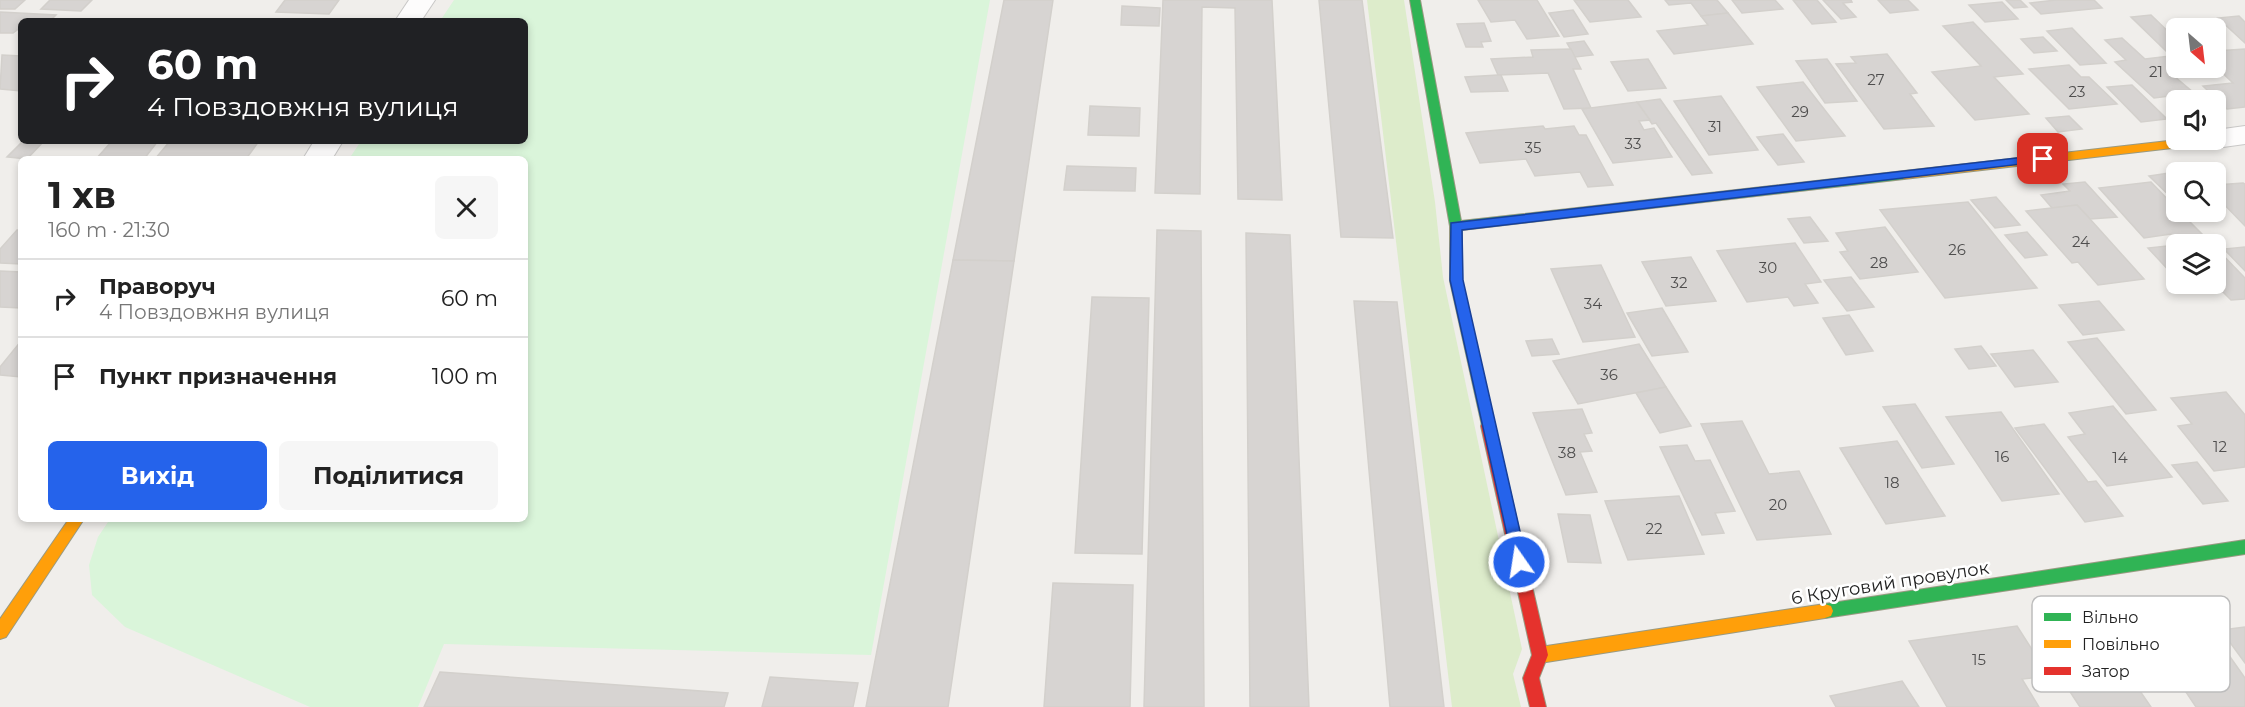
<!DOCTYPE html>
<html lang="uk">
<head>
<meta charset="utf-8">
<style>
	:root { --surface:#fff; --page:#f6f6f6; --text:#222; --muted:#767676; --line:#e0e0e0; --accent:#2563eb }
	body { margin:0; font-family:Montserrat,sans-serif; background:var(--page); color:var(--text); height:100vh; display:flex; flex-direction:column; font-size:22px; white-space:nowrap }
	* { box-sizing:border-box; margin:0 }
	p { font-size:20px; color:var(--muted) }
	.icon { flex:none; width:33px; height:33px; fill:none; stroke:currentColor; stroke-width:2; stroke-linecap:round; stroke-linejoin:round }
	.map { position:relative; flex:1; overflow:hidden }
	.panel { position:absolute; left:18px; top:156px; width:510px; height:366px; display:flex; flex-direction:column; background:var(--surface); border-radius:9px; box-shadow:0 3px 9px #0003 }
	.panel>* { flex:none }
	.guide { position:absolute; left:18px; top:18px; width:510px; height:126px; border-radius:9px; box-shadow:0 3px 9px #0003; background:#202124; color:#fff; overflow:hidden }
	.needle { width:39px; rotate:152deg }
	.controls { position:absolute; left:2166px; top:18px; display:grid; gap:12px }
	.controls a { display:grid; place-items:center; width:60px; height:60px; border-radius:9px; background:var(--surface); box-shadow:0 3px 9px #0003; font-size:30px }
	.pin { position:absolute; display:grid; place-items:center; width:51px; height:51px; color:#fff; margin:-26px; border-radius:12px; box-shadow:0 3px 9px #0006 }
	.me { position:absolute; width:66px; margin:-33px; rotate:347deg; stroke-linejoin:round; filter:drop-shadow(0 0 4px #0008) }
	.turn { display:flex; align-items:center; gap:21px; height:126px; padding:0 30px; font-size:27px }
	.turn .icon { width:78px; height:78px; stroke-width:2.5 }
	.turn b { display:block; font-size:42px; line-height:51px }
	.round { display:grid; place-items:center; flex:none; width:63px; height:63px; border-radius:9px; background:var(--page) }
	.headline { display:flex; align-items:center; justify-content:space-between; height:102px; padding:0 30px }
	h1 { font-size:36px; font-weight:700; line-height:45px }
	.action { display:flex; gap:12px; margin-top:auto; padding:12px 30px }
	.action a { flex:1; height:69px; border-radius:9px; background:var(--accent); color:#fff; font-size:24px; font-weight:700; line-height:69px; text-align:center }
	.action a+a { background:var(--page); color:var(--text) }
	ul { padding:0; list-style:none }
	li { display:flex; align-items:center; gap:18px; height:78px; padding:0 30px; border-top:2px solid var(--line) }
	li div { flex:1 }
	li b { display:block; font-size:22px }
	li em { font-style:normal }
	.map>svg:first-child { display:block }
</style>
</head>
<body>
<div class="map">
<svg width="2245" height="707" viewBox="0 0 2245 707">
	<rect width="100%" height="100%" fill="#f0eeeb"/>
	<path fill="#ddeccb" d="M1367,0H1404L1435,202L1443,277L1522,649L1513,674L1521,707H1452Z"/>
	<path fill="#daf5da" d="M454,0H990L871,655L444,644L418,707H310L125,627L92,595L89,565L98,537L110,519H525V159H349L361,141H525V21H440Z"/>
	<g fill="#d7d4d2" stroke="#d3d0cc" stroke-width="1.5">
		<path d="M0,0H25L15,9H0Z"/>
		<path d="M50,0H92L81,11L41,9Z"/>
		<path d="M285,0H339L329,14L276,12Z"/>
		<path d="M1004,0H1053L1014,261L953,260Z"/>
		<path d="M1163,0H1272L1282,200L1238,199L1235,8L1202,7L1200,194L1155,193Z"/>
		<path d="M1319,0H1362L1393,238L1341,237Z"/>
		<path d="M1478,0H1537L1559,36L1527,39L1515,20L1491,22Z"/>
		<path d="M1574,0H1628L1641,17L1590,22Z"/>
		<path d="M1665,0H1717L1728,13L1701,16L1691,3L1669,5Z"/>
		<path d="M1732,0H1775L1783,9L1742,13Z"/>
		<path d="M1793,0H1817L1836,22L1812,24Z"/>
		<path d="M1823,0H1851L1852,2L1843,3L1856,17L1841,19Z"/>
		<path d="M1878,0H1908L1918,10L1890,13Z"/>
		<path d="M2006,0H2020L2027,7L2014,8Z"/>
		<path d="M2056,0H2094L2102,8L2041,14L2030,3Z"/>
		<path d="M2002,2L2018,19L1985,22L1969,5Z"/>
		<path d="M1122,6L1160,8L1159,26L1121,25Z"/>
		<path d="M1573,10L1588,34L1564,37L1549,13Z"/>
		<path d="M0,12L56,15L50,21H21V27L13,33H0Z"/>
		<path d="M1728,13L1753,44L1674,54L1657,31L1708,25L1701,16Z"/>
		<path d="M2151,15L2176,39V51L2167,52L2131,17Z"/>
		<path d="M2239,16L2245,22V43L2218,18Z"/>
		<path d="M1973,22L2023,74L1994,77L2029,114L1975,120L1932,72L1981,66L1943,26Z"/>
		<path d="M1484,23L1491,41L1481,42L1483,47H1466L1457,24Z"/>
		<path d="M2072,28L2106,63L2080,65L2047,31Z"/>
		<path d="M2043,37L2057,51L2034,53L2021,39Z"/>
		<path d="M2122,38L2145,59L2170,56L2176,61V68H2184L2191,74L2174,76L2194,93L2154,98L2115,62L2126,60L2105,40Z"/>
		<path d="M1584,41L1593,55L1575,57L1567,43Z"/>
		<path d="M1571,49L1581,69H1573L1591,108L1564,109L1548,73L1498,75L1491,59L1533,57L1531,50Z"/>
		<path d="M2245,49V107L2227,109L2203,86L2233,83L2216,67V51Z"/>
		<path d="M1887,54L1917,93L1910,94L1934,126L1884,129L1836,64L1856,63L1851,57Z"/>
		<path d="M2,55L21,56V91L0,89Z"/>
		<path d="M1648,59L1666,88L1628,91L1611,62Z"/>
		<path d="M1827,59L1857,101L1825,103L1796,61Z"/>
		<path d="M2069,65L2081,77H2089L2117,104L2069,109L2029,69Z"/>
		<path d="M1498,75H1501L1508,91L1471,92L1465,77Z"/>
		<path d="M1803,82L1845,136L1796,141L1757,87Z"/>
		<path d="M2132,85L2167,119L2141,122L2107,87Z"/>
		<path d="M1721,96L1758,150L1709,155L1674,101Z"/>
		<path d="M1660,99L1712,173L1692,175L1656,123L1652,124L1637,102Z"/>
		<path d="M1637,102L1650,120L1639,121L1644,130L1654,128L1672,157L1613,163L1582,109Z"/>
		<path d="M1090,106L1140,108L1139,136L1088,135Z"/>
		<path d="M2069,116L2082,129L2058,132L2046,118Z"/>
		<path d="M1543,126L1545,129L1574,126L1579,135H1586L1613,185L1588,187L1580,172L1535,176L1526,159L1480,163L1466,133Z"/>
		<path d="M1783,134L1804,162L1778,165L1757,137Z"/>
		<path d="M23,141H44L27,159L7,157Z"/>
		<path d="M112,141H158L144,159H96Z"/>
		<path d="M170,141H259L246,159H155Z"/>
		<path d="M1067,166L1136,168L1135,191L1064,190Z"/>
		<path d="M2176,172H2177L2176,202L2149,176Z"/>
		<path d="M2085,182L2117,217L2090,219L2077,205L2052,208L2041,195L2070,191L2063,184Z"/>
		<path d="M2151,182L2176,208V212H2180L2212,244H2178H2181L2171,234L2144,238L2099,188Z"/>
		<path d="M2243,183L2245,184V226L2216,196V185Z"/>
		<path d="M1996,197L2020,225L1995,228L1971,200Z"/>
		<path d="M1968,202L2037,288L1945,298L1880,210Z"/>
		<path d="M2077,205L2090,219L2144,279L2098,285L2078,262L2072,263L2026,211Z"/>
		<path d="M1810,217L1828,241L1804,243L1788,219Z"/>
		<path d="M1885,227L1918,272L1860,279L1840,252L1848,251L1836,233Z"/>
		<path d="M17,230H21V264L0,263V249Z"/>
		<path d="M1157,230L1201,231L1204,707H1144Z"/>
		<path d="M2027,232L2047,255L2025,258L2005,235Z"/>
		<path d="M1246,233L1290,235L1309,707H1250Z"/>
		<path d="M1795,243L1821,282L1805,284L1818,303L1794,306L1788,297L1747,302L1717,251Z"/>
		<path d="M2176,245V273L2172,274L2148,248Z"/>
		<path d="M2245,247V271L2224,249Z"/>
		<path d="M2216,248L2245,278V299L2231,300L2215,284Z"/>
		<path d="M1691,257L1716,301L1666,306L1642,262Z"/>
		<path d="M953,260L1014,261L948,707H866Z"/>
		<path d="M1601,265L1635,337L1583,342L1551,269Z"/>
		<path d="M0,271L21,272V308L0,307Z"/>
		<path d="M1851,277L1874,307L1847,311L1824,280Z"/>
		<path d="M1092,297L1149,298L1142,554L1075,553Z"/>
		<path d="M1354,301L1397,302L1444,707H1390Z"/>
		<path d="M2099,301L2124,330L2083,335L2059,305Z"/>
		<path d="M1662,308L1688,352L1652,356L1627,313Z"/>
		<path d="M1849,315L1873,351L1846,355L1823,318Z"/>
		<path d="M2097,338L2156,410L2126,414L2068,342Z"/>
		<path d="M1552,339L1559,354L1532,356L1526,341Z"/>
		<path d="M21,341V377L0,375V367Z"/>
		<path d="M1639,344L1666,387L1578,404L1553,361Z"/>
		<path d="M1981,346L1996,366L1969,369L1955,349Z"/>
		<path d="M2033,350L2058,382L2015,387L1991,354Z"/>
		<path d="M1666,387L1691,426L1660,433L1636,393Z"/>
		<path d="M2226,392L2245,415V467L2214,471L2178,426L2192,424L2171,398Z"/>
		<path d="M1915,404L1954,464L1922,468L1883,407Z"/>
		<path d="M2113,406L2172,477L2107,486L2068,437L2085,434L2069,413Z"/>
		<path d="M1582,409L1592,433L1584,434L1592,451L1580,452L1597,492L1566,495L1533,413Z"/>
		<path d="M2001,412L2059,494L2002,501L1946,417Z"/>
		<path d="M1742,421L1769,474L1799,471L1831,534L1757,540L1701,424Z"/>
		<path d="M2044,424L2088,482L2096,481L2123,516L2085,522L2015,428Z"/>
		<path d="M1897,441L1945,516L1886,524L1840,448Z"/>
		<path d="M1687,445L1695,461L1710,460L1735,511L1715,513L1724,533L1702,535L1660,447Z"/>
		<path d="M2197,462L2228,501L2203,504L2172,465Z"/>
		<path d="M1679,496L1704,554L1628,560L1605,501Z"/>
		<path d="M1558,514L1590,515L1601,563L1568,562Z"/>
		<path d="M1053,583L1133,585L1130,707H1044Z"/>
		<path d="M2017,626L2049,676L2022,679L2039,707H1947L1909,641Z"/>
		<path d="M2245,627V663L2221,630Z"/>
		<path d="M2214,634L2245,678V707H2196L2151,640Z"/>
		<path d="M2111,649L2151,707H2080L2048,658Z"/>
		<path d="M440,672L728,693L724,707H424Z"/>
		<path d="M770,677L858,683L853,707H762Z"/>
		<path d="M1902,681L1919,707H1836L1830,696Z"/>
	</g>
	<g fill="none" stroke-linecap="round" stroke-linejoin="round">
		<g stroke="#c9c8c7" stroke-width="2">
			<g id="street">
				<path d="M409,0H435L421,21H395Z"/>
				<path d="M2245,126V144L2216,148L2206,146L2202,140H2216V130Z"/>
				<path d="M314,141H343L332,159H303Z"/>
			</g>
		</g>
		<g stroke="#999a82" stroke-width="2">
			<g id="fast">
				<path d="M1410,0H1420L1461,221L1904,171L1910,175L1904,179L1462,230V281L1495,426L1493,430H1483L1450,281V226Z"/>
				<path d="M2245,540V554L1825,618L1819,616L1817,611L1819,606L1825,604Z"/>
			</g>
		</g>
		<g stroke="#999a82" stroke-width="2">
			<g id="slow">
				<path d="M2177,140H2213L2207,144L1904,179L1898,175L1904,171Z"/>
				<path d="M69,519H84L6,637L0,639V619Z"/>
				<path d="M1825,604L1831,606L1833,611L1831,616L1825,618L1540,663L1534,660L1532,655L1534,650L1540,647Z"/>
			</g>
		</g>
		<g stroke="#999a82" stroke-width="2">
			<path id="jam" d="M1488,420L1493,422L1495,426L1548,655L1539,678L1546,707H1530L1523,678L1532,655L1481,426L1483,422Z"/>
		</g>
		<use href="#street" fill="#fdfcfc" fill-rule="evenodd"/>
		<use href="#fast" fill="#30b455" fill-rule="evenodd"/>
		<use href="#slow" fill="#ff9f0a" fill-rule="evenodd"/>
		<use href="#jam" fill="#e5322d" fill-rule="evenodd"/>
	</g>
	<path fill="#2563eb" stroke="#184099" stroke-width="1.5" d="M2043,155L2047,156V161L1462,230L1463,280L1527,562L1525,566L1519,568L1514,566L1450,280L1451,223Z"/>
	<g text-anchor="middle" dominant-baseline="central" stroke-width="5" stroke-linejoin="round" paint-order="stroke">
		<g font-size="15" fill="#4f4e4e">
			<text x="2156" y="71">21</text>
			<text x="1876" y="79">27</text>
			<text x="2077" y="91">23</text>
			<text x="1800" y="111">29</text>
			<text x="1715" y="126">31</text>
			<text x="1633" y="143">33</text>
			<text x="1533" y="147">35</text>
			<text x="2081" y="241">24</text>
			<text x="1957" y="249">26</text>
			<text x="1879" y="262">28</text>
			<text x="1768" y="267">30</text>
			<text x="1679" y="282">32</text>
			<text x="1593" y="303">34</text>
			<text x="1609" y="374">36</text>
			<text x="2220" y="446">12</text>
			<text x="1567" y="452">38</text>
			<text x="2002" y="456">16</text>
			<text x="2120" y="457">14</text>
			<text x="1892" y="482">18</text>
			<text x="1778" y="504">20</text>
			<text x="1654" y="528">22</text>
			<text x="1979" y="659">15</text>
		</g>
		<g font-size="18" fill="#222" stroke="#fff">
			<text transform="translate(1890 583) rotate(-9)">6 Круговий провулок</text>
		</g>
	</g>
	<rect x="2032" y="596" width="198" height="96" rx="9" fill="#fff" stroke="#bdbdbd" stroke-width="1.5"/>
	<rect x="2044" y="613" width="27" height="8" fill="#30b455"/>
	<rect x="2044" y="640" width="27" height="8" fill="#ff9f0a"/>
	<rect x="2044" y="667" width="27" height="8" fill="#e5322d"/>
	<g font-size="16" fill="#222">
		<text x="2082" y="623">Вільно</text>
		<text x="2082" y="650">Повільно</text>
		<text x="2082" y="677">Затор</text>
	</g>
</svg>
<div class="controls">
<a><svg class="needle" viewBox="-14 -14 28 28"><path d="M0-13l5 13h-10z" fill="#e53935"/><path d="M0 13l5-13h-10z" fill="#767676"/></svg></a>
<a><svg class="icon" aria-label="sound" viewBox="0 0 24 24"><path d="M4 9h4l5-4v14l-5-4H4zM17 9q2 3 0 6"/></svg></a>
<a><svg class="icon" aria-label="search" viewBox="0 0 24 24"><circle cx="10" cy="10" r="6"/><path d="M15 15l6 6"/></svg></a>
<a><svg class="icon" aria-label="layers" viewBox="0 0 24 24"><path d="M12 4l9 5-9 5-9-5zM3 14l9 5 9-5"/></svg></a>
</div>
<div class="pin" style="left:2043px;top:159px;background:#d93025"><svg class="icon" aria-label="arrive" viewBox="0 0 24 24"><path d="M6 21V4h12l-3 4 3 4H6"/></svg></div>
<svg class="me" style="left:1519px;top:562px" viewBox="-20 -20 40 40"><circle r="17" fill="#2563eb" stroke="#fff" stroke-width="3"/><path d="M0-11L8 9 0 5-8 9z" fill="#fff"/></svg>
<div class="guide">
<div class="turn"><svg class="icon" aria-label="right" viewBox="0 0 24 24"><path d="M7 20v-9h11M14 6l5 5-5 5"/></svg><div><b>60 m</b>4 Повздовжня вулиця</div></div>
</div>
<section class="panel">
<div class="headline"><div><h1>1 хв</h1><p>160 m · 21:30</p></div><a class="round"><svg class="icon" aria-label="close" viewBox="0 0 24 24"><path d="M6 6l12 12M18 6L6 18"/></svg></a></div>
<ul>
<li><svg class="icon" aria-label="right" viewBox="0 0 24 24"><path d="M7 20v-9h11M14 6l5 5-5 5"/></svg><div><b>Праворуч</b><p>4 Повздовжня вулиця</p></div><em>60 m</em></li>
<li><svg class="icon" aria-label="arrive" viewBox="0 0 24 24"><path d="M6 21V4h12l-3 4 3 4H6"/></svg><div><b>Пункт призначення</b></div><em>100 m</em></li>
</ul>
<div class="action"><a>Вихід</a><a>Поділитися</a></div>
</section>
</div>
</body>
</html>
